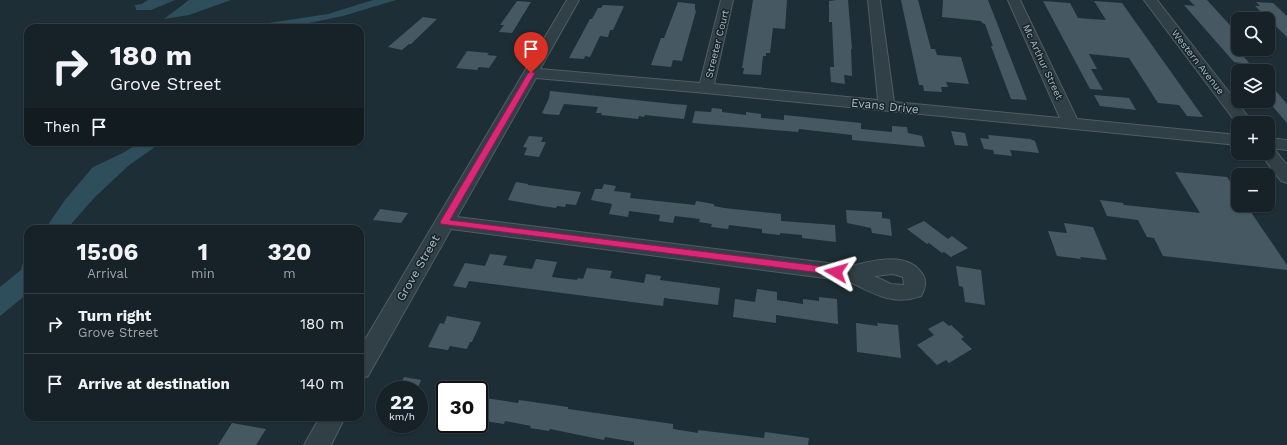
<!DOCTYPE html>
<html lang="en">
<head>
<meta charset="utf-8">
<style>
	:root { --surface:#162228; --page:#232f34; --text:#f1f3f6; --muted:#9ea4a8; --line:#353f45 }
	body { margin:0; font-family:"Work Sans",sans-serif; background:var(--page); color:var(--text); height:100vh; display:flex; flex-direction:column; font-size:15px; white-space:nowrap }
	* { box-sizing:border-box; margin:0 }
	p { font-size:13px; color:var(--muted) }
	.icon { flex:none; width:22px; height:22px; fill:none; stroke:currentColor; stroke-width:2; stroke-linecap:round; stroke-linejoin:round }
	.map { position:relative; flex:1; overflow:hidden }
	.drawer { position:absolute; left:24px; top:225px; width:340px; height:196px; display:flex; flex-direction:column; background:var(--surface); border-radius:12px; box-shadow:0 1px 3px #0004,0 0 0 1px var(--line) }
	.drawer>* { flex:none }
	.hud { position:absolute; left:24px; top:24px; width:340px; height:122px; border-radius:12px; box-shadow:0 1px 3px #0004,0 0 0 1px var(--line); background:#162228; color:var(--text); overflow:hidden }
	.fabs { position:absolute; left:1231px; top:12px; display:grid; gap:8px }
	.fabs a { display:grid; place-items:center; width:44px; height:44px; border-radius:8px; background:var(--surface); box-shadow:0 1px 3px #0004,0 0 0 1px var(--line); font-size:20px }
	.speed { position:absolute; left:376px; top:381px; display:flex; gap:8px; font-size:20px; font-weight:700; text-align:center }
	.speed>* { display:grid; place-content:center; width:52px; height:52px; border-radius:50%; background:var(--surface); box-shadow:0 1px 3px #0004,0 0 0 1px var(--line); line-height:1 }
	.speed small { font-size:10px; font-weight:400 }
	.speed .limit { border:2px solid #111; border-radius:6px; background:#fff; color:#111 }
	.pin { position:absolute; display:grid; place-items:center; width:34px; height:34px; color:#fff; margin:-41px -17px; border-radius:50% 50% 50% 0; rotate:-45deg; box-shadow:0 0 4px #0007 }
	.pin .icon { rotate:45deg }
	.me { position:absolute; width:44px; margin:-22px; rotate:277deg; stroke-linejoin:round; filter:drop-shadow(0 0 3px #0008) }
	.turn { display:flex; align-items:center; gap:14px; height:84px; padding:0 20px; font-size:18px }
	.turn .icon { width:52px; height:52px; stroke-width:2.5 }
	.turn b { display:block; font-size:28px; line-height:34px }
	.then { display:flex; align-items:center; height:38px; padding:0 20px; background:#0003; gap:8px; font-size:15px }
	.eta { display:flex; justify-content:space-evenly; align-items:center; height:68px; text-align:center }
	.eta b { font-size:24px; font-weight:700; line-height:28px }
	ul { padding:0; list-style:none }
	li { display:flex; align-items:center; gap:12px; height:60px; padding:0 20px; border-top:1px solid var(--line) }
	li div { flex:1 }
	li b { display:block; font-size:15px }
	li em { font-style:normal }
	.map>svg:first-child { display:block }
</style>
</head>
<body>
<div class="map">
<svg width="1287" height="445" viewBox="0 0 1287 445">
	<rect width="100%" height="100%" fill="#1e2e36"/>
	<g fill="#2f4e5c">
		<path d="M148,0H175L151,10H136L135,5L142,4Z"/>
		<path d="M189,0H231L189,15L164,19Z"/>
		<path d="M373,0H396L343,16L284,28H236L328,14Z"/>
		<path d="M140,142H162L128,166L94,198L72,223L70,229H45L65,200L93,167L123,153Z"/>
		<path d="M28,255V293L0,316V287L21,270L23,262Z"/>
	</g>
	<g fill="#465962">
		<path d="M753,0H787L785,29L773,28L770,53H766V56H763L761,75L743,74L744,68H742Z"/>
		<path d="M837,0H848L852,49H851L852,76L844,75L845,84L831,82L830,67H834L832,22H829V1Z"/>
		<path d="M901,0H918L931,49H935L937,55L961,57L969,84L946,82L948,87H941L942,92L924,91L923,85H919Z"/>
		<path d="M943,0H988L1027,100L1011,99L991,46H993L985,24L982,23L981,21L942,17Z"/>
		<path d="M1189,0H1207L1238,34V50L1250,64L1234,62L1184,5L1195,6Z"/>
		<path d="M517,1L531,2L512,33L499,32L504,25H500Z"/>
		<path d="M1043,1L1070,3L1078,18L1106,20L1094,1L1122,3L1203,117L1187,116L1179,105L1158,103L1129,58L1089,54L1097,69H1091L1103,90L1090,89Z"/>
		<path d="M678,2L695,4V10L696,11L682,61L673,60L671,67L651,65L661,38H664Z"/>
		<path d="M1256,2L1273,3L1287,16V37L1255,6H1260Z"/>
		<path d="M603,5L624,6L613,30H610L608,37L600,36L590,57L585,56L584,59L569,58L590,19H592L598,8H601Z"/>
		<path d="M423,17L437,19L411,44H409L402,50L388,47Z"/>
		<path d="M467,51L489,53L487,55L497,56L489,68L479,67L477,70L456,68Z"/>
		<path d="M1268,82L1287,104V123L1268,101Z"/>
		<path d="M550,91L673,104L687,105L684,119L645,115L644,117L639,116L638,119L601,115L602,113H596L598,107L564,104L559,115L545,114L542,113L549,98Z"/>
		<path d="M1094,95L1129,98L1136,110L1100,106Z"/>
		<path d="M712,108L722,109V112L746,115V112L761,114V118L784,120V115L861,123V129L892,132V126L907,127L908,133L922,136L925,147L852,140V135L799,129L798,132L692,123L695,111L711,112Z"/>
		<path d="M951,131L965,133L968,146L955,145Z"/>
		<path d="M988,135L1030,139L1035,141L1039,153L1010,150L1012,156L994,154L993,150L984,149L980,138L989,139Z"/>
		<path d="M529,136L543,137L541,142H546L539,157L524,155L527,148L523,147Z"/>
		<path d="M1175,172L1227,177L1238,193V205H1246L1287,265V270L1163,256L1154,238L1147,237L1138,220L1107,216L1100,200L1123,203L1124,205L1200,213Z"/>
		<path d="M516,182L528,184V185L581,192L576,205L566,204L565,207L557,206L556,208L542,206L508,200Z"/>
		<path d="M604,184L616,186L614,191L631,193L630,198L695,205L696,201L714,204V206L724,208L781,214V221L835,225L836,242L802,238V235L780,233V235L762,233V229L729,225L728,229L711,227L712,224L699,222L700,219L675,216L673,223L659,221L660,215L629,211L628,217L609,214L612,204L591,200L595,189H602Z"/>
		<path d="M380,209L408,213L401,223L373,220Z"/>
		<path d="M846,210L882,212V218L890,219L892,236L872,233L871,228L847,223Z"/>
		<path d="M924,221L948,239L952,236L968,248L951,257L944,252L942,253L929,243L927,244L907,229Z"/>
		<path d="M1064,223L1093,227L1107,260L1080,257L1081,259L1057,256L1048,231L1067,233Z"/>
		<path d="M490,254L507,256L503,265L532,269L536,259L557,262L552,277L577,280L578,278L583,279L587,268L612,271L610,278L644,283L646,274L661,276L660,280L720,288L718,305L664,298L663,306L469,281L466,288L453,286L465,263L485,266Z"/>
		<path d="M956,266L981,270L985,305L965,302L963,287L959,286Z"/>
		<path d="M757,289L777,292V300L803,304V299L819,301V297L837,299L838,324L776,315V323L733,317L735,299L755,302Z"/>
		<path d="M447,316L481,322L472,342H470L467,349L450,346L448,350L428,347L440,323L444,324Z"/>
		<path d="M943,321L949,326L951,325L964,337L961,339L972,349L949,363L946,360L937,365L917,345L934,335L928,329Z"/>
		<path d="M856,323L878,326L877,323L898,325L901,358L857,352Z"/>
		<path d="M404,377L421,380L417,390H398Z"/>
		<path d="M479,397L518,403L519,400L568,407V409L673,424V429L698,433V430L764,438L765,432L809,438L808,445H634V442L605,437L604,440L550,429L549,431L530,428L531,426L505,421L504,424L479,420Z"/>
		<path d="M232,423L266,429L256,445H218Z"/>
	</g>
	<g fill="none" stroke-linecap="round" stroke-linejoin="round">
		<g stroke="#4f5d65" stroke-width="2">
			<g id="minor">
				<path d="M567,0H579L540,69L700,83L721,0H733L714,84L878,100L868,0H880L894,102L1060,118L1008,0H1020L1077,119L1238,135V145L706,93L536,78L457,217L852,266C874,260 909,251 923,275C927,282 925,289 921,296C893,306 874,294 848,281L451,229L368,376L360,379V348ZM893,274L903,277L904,285L891,284L874,276Z"/>
				<path d="M1144,0H1157L1253,123H1238V125Z"/>
				<path d="M1268,138L1287,140V150L1269,148L1274,149L1287,165V183L1281,181L1260,153H1268Z"/>
				<path d="M320,417H345L331,445H304Z"/>
			</g>
		</g>
		<use href="#minor" fill="#314046" fill-rule="evenodd"/>
	</g>
	<path fill="#db2777" stroke="#8e194d" d="M531,71L535,73L450,220L836,268L841,272L840,274L836,275L441,224L440,222L528,73Z"/>
	<g text-anchor="middle" dominant-baseline="central" stroke-width="3" stroke-linejoin="round" paint-order="stroke">
		<g font-size="10" fill="#abbbc4" stroke="#17242a">
			<text transform="translate(717 44) rotate(-76)">Streeter Court</text>
			<text transform="translate(1043 62) rotate(65)">Mc Arthur Street</text>
			<text transform="translate(1198 62) rotate(52)">Western Avenue</text>
		</g>
		<g font-size="12" fill="#abbbc4" stroke="#17242a">
			<text transform="translate(885 106) rotate(6)">Evans Drive</text>
			<text transform="translate(418 268) rotate(-60)">Grove Street</text>
		</g>
	</g>
</svg>
<div class="fabs">
<a><svg class="icon" aria-label="search" viewBox="0 0 24 24"><circle cx="10" cy="10" r="6"/><path d="M15 15l6 6"/></svg></a>
<a><svg class="icon" aria-label="layers" viewBox="0 0 24 24"><path d="M12 4l9 5-9 5-9-5zM3 14l9 5 9-5"/></svg></a>
<a>+</a>
<a>−</a>
</div>
<div class="speed"><div>22<small>km/h</small></div><div class="limit">30</div></div>
<div class="pin" style="left:531px;top:73px;background:#d93025"><svg class="icon" aria-label="arrive" viewBox="0 0 24 24"><path d="M6 21V4h12l-3 4 3 4H6"/></svg></div>
<svg class="me" style="left:836px;top:272px" viewBox="-20 -20 40 40"><path d="M0-17L14 15 0 8-14 15z" fill="#db2777" stroke="#fff" stroke-width="4"/></svg>
<div class="hud">
<div class="turn"><svg class="icon" aria-label="right" viewBox="0 0 24 24"><path d="M7 20v-9h11M14 6l5 5-5 5"/></svg><div><b>180 m</b>Grove Street</div></div>
<div class="then">Then<svg class="icon" aria-label="arrive" viewBox="0 0 24 24"><path d="M6 21V4h12l-3 4 3 4H6"/></svg></div>
</div>
<section class="drawer">
<div class="eta">
<div><b>15:06</b><p>Arrival</p></div>
<div><b>1</b><p>min</p></div>
<div><b>320</b><p>m</p></div>
</div>
<ul>
<li><svg class="icon" aria-label="right" viewBox="0 0 24 24"><path d="M7 20v-9h11M14 6l5 5-5 5"/></svg><div><b>Turn right</b><p>Grove Street</p></div><em>180 m</em></li>
<li><svg class="icon" aria-label="arrive" viewBox="0 0 24 24"><path d="M6 21V4h12l-3 4 3 4H6"/></svg><div><b>Arrive at destination</b></div><em>140 m</em></li>
</ul>
</section>
</div>
</body>
</html>
